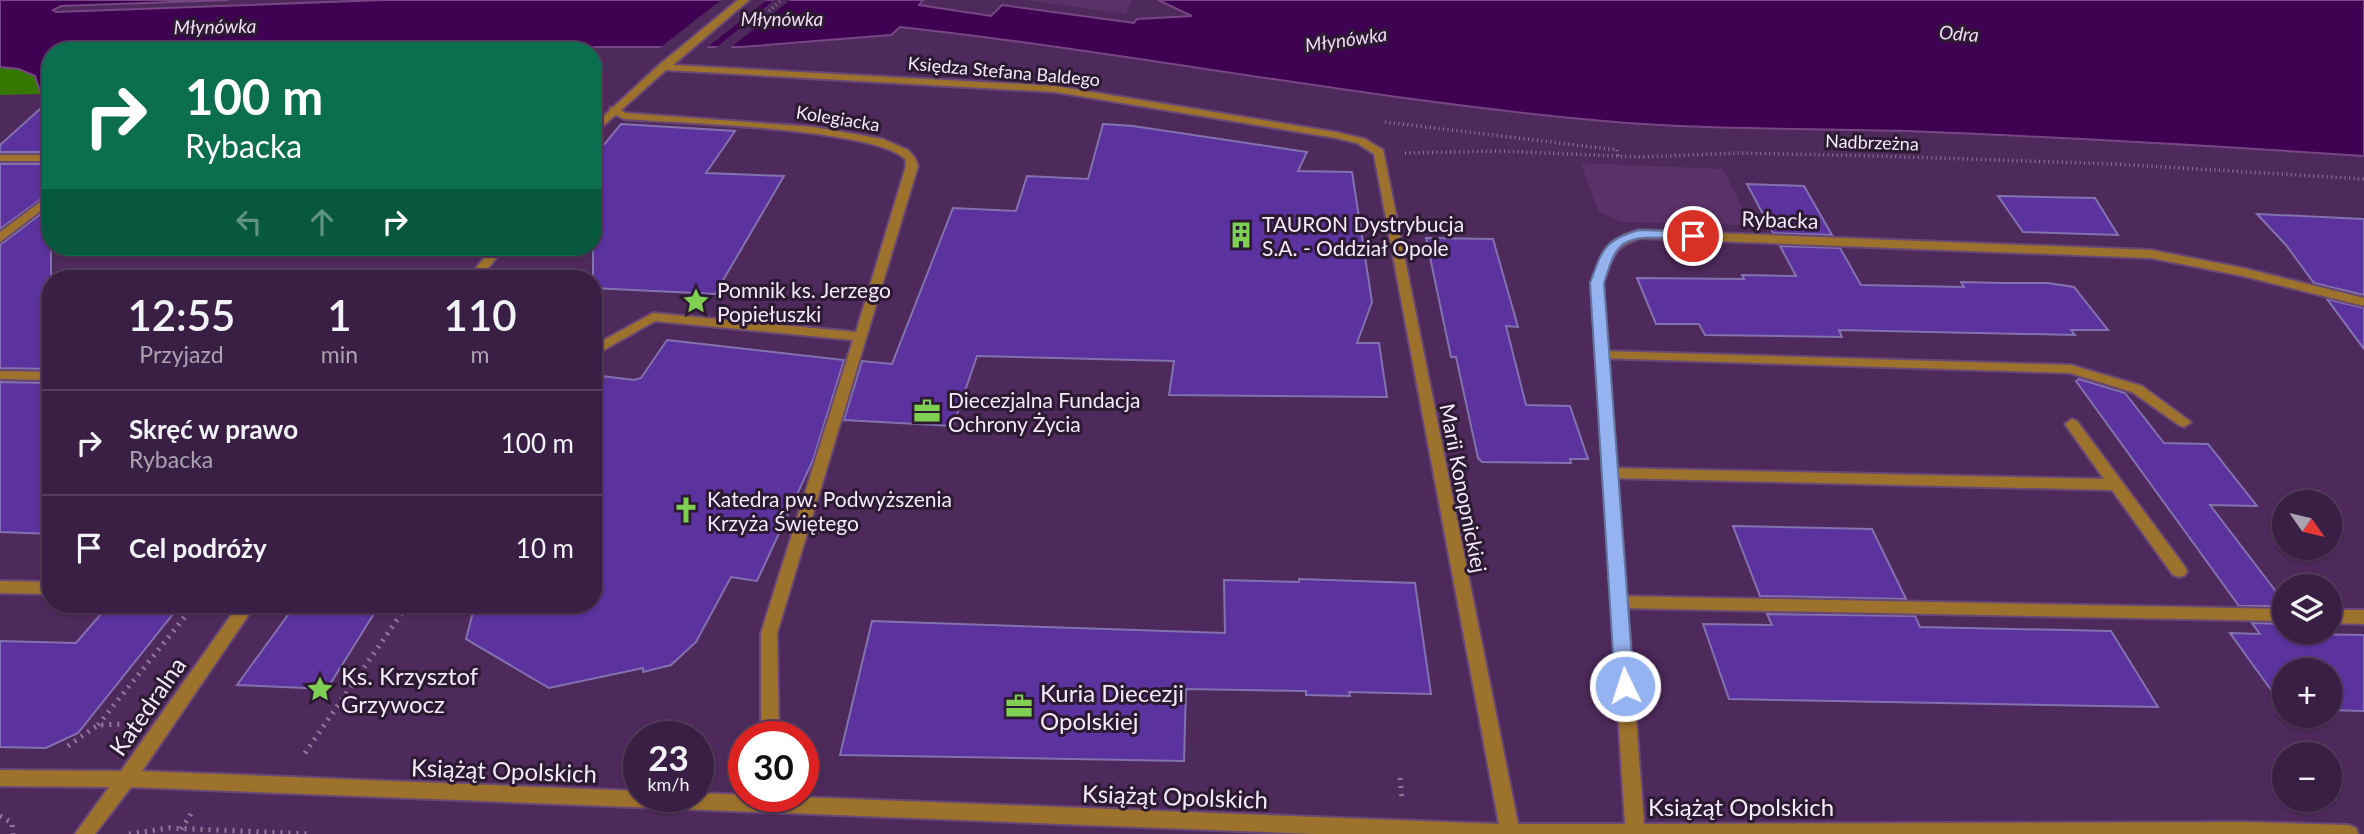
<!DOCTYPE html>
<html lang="pl">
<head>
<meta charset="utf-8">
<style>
	:root { --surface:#3a1f44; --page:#41274b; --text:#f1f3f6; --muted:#aba2b2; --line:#543d5d }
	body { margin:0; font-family:Lato,sans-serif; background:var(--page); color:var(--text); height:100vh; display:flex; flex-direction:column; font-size:26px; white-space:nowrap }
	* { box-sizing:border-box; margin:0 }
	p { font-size:23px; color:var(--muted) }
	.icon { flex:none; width:38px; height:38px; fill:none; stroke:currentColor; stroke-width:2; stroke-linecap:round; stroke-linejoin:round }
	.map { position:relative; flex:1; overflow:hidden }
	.drawer { position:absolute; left:42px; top:270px; width:560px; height:343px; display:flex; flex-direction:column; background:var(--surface); border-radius:28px; box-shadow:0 2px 5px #0004,0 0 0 2px var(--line) }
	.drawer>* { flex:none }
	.hud { position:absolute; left:42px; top:42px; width:560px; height:214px; border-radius:28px; box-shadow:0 2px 5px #0004,0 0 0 2px var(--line); background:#0b6e4f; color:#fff; overflow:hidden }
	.needle { width:46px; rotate:124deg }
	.tools { position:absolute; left:2272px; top:490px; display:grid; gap:14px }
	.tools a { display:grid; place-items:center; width:70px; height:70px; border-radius:50%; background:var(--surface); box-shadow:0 2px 5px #0004,0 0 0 2px var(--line); font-size:35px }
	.speed { position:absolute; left:623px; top:721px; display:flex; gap:14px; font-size:35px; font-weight:700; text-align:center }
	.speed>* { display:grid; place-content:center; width:91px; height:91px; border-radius:50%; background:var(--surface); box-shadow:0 2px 5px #0004,0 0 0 2px var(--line); line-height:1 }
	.speed small { font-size:18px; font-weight:400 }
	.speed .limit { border:10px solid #d22; background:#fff; color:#111 }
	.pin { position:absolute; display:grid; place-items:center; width:60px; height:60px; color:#fff; margin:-30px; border:4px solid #fff; border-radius:50%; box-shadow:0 2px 7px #0007 }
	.me { position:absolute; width:77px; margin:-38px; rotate:356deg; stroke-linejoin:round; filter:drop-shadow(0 0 5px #0008) }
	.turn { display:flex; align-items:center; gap:24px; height:147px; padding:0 28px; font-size:32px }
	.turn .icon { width:91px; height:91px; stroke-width:2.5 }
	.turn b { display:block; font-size:49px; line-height:60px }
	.lanes { display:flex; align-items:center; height:66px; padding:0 28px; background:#0003; justify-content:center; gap:35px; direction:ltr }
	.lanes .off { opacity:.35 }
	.eta { display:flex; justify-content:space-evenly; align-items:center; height:119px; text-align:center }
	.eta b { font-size:42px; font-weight:600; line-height:49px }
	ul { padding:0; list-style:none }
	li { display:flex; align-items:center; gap:21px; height:105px; padding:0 28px; border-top:2px solid var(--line) }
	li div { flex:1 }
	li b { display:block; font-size:26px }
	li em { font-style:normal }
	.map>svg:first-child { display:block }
</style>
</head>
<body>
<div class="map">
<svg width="2364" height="834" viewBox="0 0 2364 834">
	<rect width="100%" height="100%" fill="#4e295b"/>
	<g fill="#5a3169">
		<path d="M1026,0H1132L1126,14Z"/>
		<path d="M1581,163L1723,169L1751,225L1621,222L1598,211Z"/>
	</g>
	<path fill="#367700" d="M0,67L19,69L35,76L41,94L0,95Z"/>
	<path fill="#3f0151" stroke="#764784" stroke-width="2" d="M0,0H229L61,6L53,10L56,12L384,0H923L919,5L991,16L1002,5L1134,23L1137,19L1192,16L1158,0H2364V156C2212,146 2059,137 1906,131C1805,128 1704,130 1604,121C1368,100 1135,53 900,27L891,35L741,47H597L559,51H51V94H41L35,76L19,69L0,67Z"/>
	<g fill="#4e295b">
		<path d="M721,0H767L704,50H657Z"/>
		<path d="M774,0H790L728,50H713Z"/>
	</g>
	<g fill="#5b329e" stroke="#8372b0" stroke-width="2">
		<path d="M51,99V152H0V145Z"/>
		<path d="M621,124L735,131L706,173L784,176L715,294L593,288V158Z"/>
		<path d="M1103,124L1133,126L1307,152L1298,171L1352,172L1372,302L1357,343H1379L1387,397L1169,395L1174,361L977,356L953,426L844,420L862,361L892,364L953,208L1016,211L1027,176L1088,179Z"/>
		<path d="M0,164H51V192L0,229Z"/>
		<path d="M1747,184L1804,186L1832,235L1773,233Z"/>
		<path d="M1998,196L2095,198L2118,235L2023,232Z"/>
		<path d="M51,206V369L0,368V245Z"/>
		<path d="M2257,214L2364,219V295L2314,283L2286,245Z"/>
		<path d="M1426,238L1493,239L1518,327L1506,326L1526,405L1570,406L1588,459H1570L1571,463L1482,462L1478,458L1456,357H1451Z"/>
		<path d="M1780,246L1840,248L1861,285L1964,287L1961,282L2004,283H2048L2074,287L2108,330H2071L2075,335L1839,330L1842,337L1705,335L1699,324H1656L1637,278L1744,279L1742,275L1796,276Z"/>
		<path d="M2327,299L2364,308V349Z"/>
		<path d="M667,340L844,360L813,460L757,581L731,577L696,642L671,665L643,672V668L549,688L466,639L475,604H593V375L634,380L641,378Z"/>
		<path d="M2079,379L2125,393L2164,443L2208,444L2257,506L2210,505L2284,602V606H2239L2076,381Z"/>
		<path d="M0,382L51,383V534L0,532Z"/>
		<path d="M1733,526L1872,529L1906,599L1760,596Z"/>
		<path d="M1299,579L1415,583L1431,694L1349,692L1350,696L1306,695V691L1186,689L1184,761L840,755L872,621L1225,633L1224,580L1299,582Z"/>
		<path d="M120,604H181L78,733L46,748L0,747V641L76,643L107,607L117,608Z"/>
		<path d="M296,604H380L327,689L237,685Z"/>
		<path d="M1767,614L1915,616L1920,627L2111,631L2158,707L1729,699L1703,624L1772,625Z"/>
		<path d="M2252,623L2284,624V632H2306L2308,634L2364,635V711L2329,710V670H2284V708L2230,633L2260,634Z"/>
	</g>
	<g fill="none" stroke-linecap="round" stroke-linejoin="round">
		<g stroke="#694875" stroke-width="4">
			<g id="service">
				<path d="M614,107L626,113L814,127L883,139L908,150L915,158L918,166L777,633L779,737H761V633L853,340L655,321L593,356V346L653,313L856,332L906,166L905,159C874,128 676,123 624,119L610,112V108Z"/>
				<path d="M1602,351L2071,365L2142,386L2191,422L2184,427L2179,425L2132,392L2070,373L1597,358L1595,355L1597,352Z"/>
				<path d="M2072,419L2077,421L2185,567L2187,571L2185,575L2179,577L2173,575L2112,490L1610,478L1605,477L1603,473L1605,469L1610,468L2104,479L2065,424Z"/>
				<path d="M0,581L51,582V594L0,593Z"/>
				<path d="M1619,596L2284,609V621L1619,608L1613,607L1611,602L1613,597Z"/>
				<path d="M2329,610H2364V624L2329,623Z"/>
			</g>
		</g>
		<g stroke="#694875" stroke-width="4">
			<g id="minor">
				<path d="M738,0H749L673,65L1055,86L1336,132L1365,139L1383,150L1518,824H1625L1591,283C1603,251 1604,240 1639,230L2151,250L2243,268L2364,298V306L2243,276L2151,258L1640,238C1612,248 1613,256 1603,283L1644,824L2245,822L2349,825L2356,828L2358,834H1315L131,787L95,834H75L109,787L0,786V770L121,771L239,604H256L142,771L639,791V796H698V793L1499,824L1374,154L1357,143L1336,138L1055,92L666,70L593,135V126L659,65Z"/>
				<rect x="0" y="155" width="51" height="6"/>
				<path d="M51,194V203L0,242V232Z"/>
				<path d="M493,247H505L480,278H468Z"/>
				<path d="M0,371L51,372V380L0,379Z"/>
			</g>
		</g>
		<g stroke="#94799e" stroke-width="3.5" stroke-dasharray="1 3.5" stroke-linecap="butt">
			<path d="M769,11L782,0"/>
			<path d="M1385,122L1617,150L1618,156"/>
			<path d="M1405,153L1499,151L1640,157L1739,153L1878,156L2115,164L2364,179"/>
		</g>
		<g stroke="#94799e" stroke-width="5" stroke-dasharray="2 6" stroke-linecap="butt">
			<path d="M98,725L195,604"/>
			<path d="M68,746L98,725L126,724"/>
			<path d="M305,753L408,604"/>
			<path d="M1400,778L1402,798"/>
			<path d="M0,816L12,823L13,834"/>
			<path d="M181,829L193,811"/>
			<path d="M129,834L169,828L311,834"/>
		</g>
		<use href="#service" fill="#9d722c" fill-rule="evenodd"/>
		<use href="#minor" fill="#9d722c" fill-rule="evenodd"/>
	</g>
	<path fill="#95b2f1" stroke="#61749d" stroke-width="2" d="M1639,230L1693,232L1700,236L1693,240C1673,240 1635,231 1620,247C1611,256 1608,272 1604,283L1634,686L1631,691L1625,694L1618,691L1615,686L1590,283C1602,251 1603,240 1639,230Z"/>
	<defs>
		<g id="building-bare" transform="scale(2.1)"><path d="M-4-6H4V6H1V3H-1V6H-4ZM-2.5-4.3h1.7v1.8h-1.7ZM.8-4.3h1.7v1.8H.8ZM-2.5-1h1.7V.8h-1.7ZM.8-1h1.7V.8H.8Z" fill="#7fd052" stroke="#2b1a31" stroke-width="2.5" paint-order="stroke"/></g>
		<g id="sight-bare" transform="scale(2.1)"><path d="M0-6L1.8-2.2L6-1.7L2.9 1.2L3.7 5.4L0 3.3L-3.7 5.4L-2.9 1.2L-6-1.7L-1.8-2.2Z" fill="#7fd052" stroke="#2b1a31" stroke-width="2.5" paint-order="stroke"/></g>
		<g id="office-bare" transform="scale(2.1)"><path d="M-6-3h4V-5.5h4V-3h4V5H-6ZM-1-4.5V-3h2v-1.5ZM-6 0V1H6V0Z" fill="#7fd052" stroke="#2b1a31" stroke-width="2.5" paint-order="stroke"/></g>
		<g id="church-bare" transform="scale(2.1)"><path d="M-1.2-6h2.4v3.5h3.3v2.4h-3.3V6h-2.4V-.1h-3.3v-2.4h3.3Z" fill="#7fd052" stroke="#2b1a31" stroke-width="2.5" paint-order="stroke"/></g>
	</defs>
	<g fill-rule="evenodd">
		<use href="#building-bare" x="1241" y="235"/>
		<use href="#sight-bare" x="696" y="301"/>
		<use href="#office-bare" x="927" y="411"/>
		<use href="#church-bare" x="686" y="510"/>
		<use href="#sight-bare" x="320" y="689"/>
		<use href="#office-bare" x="1019" y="706"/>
	</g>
	<g text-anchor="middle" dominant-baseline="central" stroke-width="6" stroke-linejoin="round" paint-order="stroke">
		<g font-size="18" fill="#f6e9fb" stroke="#2b1a31">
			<text transform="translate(1004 71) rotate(5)">Księdza Stefana Baldego</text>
			<text transform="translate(838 118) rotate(9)">Kolegiacka</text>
			<text transform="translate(1872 142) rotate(2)">Nadbrzeżna</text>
		</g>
		<g font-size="19" font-style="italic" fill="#eedcf5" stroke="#2b1a31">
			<text x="782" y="18">Młynówka</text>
			<text transform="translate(215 26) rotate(-1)">Młynówka</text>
			<text transform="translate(1959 33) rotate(5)">Odra</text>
			<text transform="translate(1346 39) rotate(-8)">Młynówka</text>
		</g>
		<g font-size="21" fill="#f6e9fb" stroke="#2b1a31">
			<text transform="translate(1780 219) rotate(2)">Rybacka</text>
			<text transform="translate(1464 488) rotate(79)">Marii Konopnickiej</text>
		</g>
		<g font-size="21" fill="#f6e9fb" stroke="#2b1a31" text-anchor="start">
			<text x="1262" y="223">TAURON Dystrybucja<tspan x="1262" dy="24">S.A. - Oddział Opole</tspan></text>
			<text x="717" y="289">Pomnik ks. Jerzego<tspan x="717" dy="24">Popiełuszki</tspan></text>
			<text x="948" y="399">Diecezjalna Fundacja<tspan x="948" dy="24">Ochrony Życia</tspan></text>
			<text x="707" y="498">Katedra pw. Podwyższenia<tspan x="707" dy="24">Krzyża Świętego</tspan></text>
		</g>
		<g font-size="24" fill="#f6e9fb" stroke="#2b1a31" text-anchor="start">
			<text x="341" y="675">Ks. Krzysztof<tspan x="341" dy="28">Grzywocz</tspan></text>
			<text x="1040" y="692">Kuria Diecezji<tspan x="1040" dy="28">Opolskiej</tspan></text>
		</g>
		<g font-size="24" fill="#f6e9fb" stroke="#2b1a31">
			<text transform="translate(147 706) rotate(-55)">Katedralna</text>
			<text transform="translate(504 770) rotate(2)">Książąt Opolskich</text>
			<text transform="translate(1175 796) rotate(2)">Książąt Opolskich</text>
			<text x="1741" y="806">Książąt Opolskich</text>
		</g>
	</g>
</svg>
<div class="tools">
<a><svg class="needle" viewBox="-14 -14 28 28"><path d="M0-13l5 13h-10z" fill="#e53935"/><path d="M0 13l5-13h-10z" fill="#aba2b2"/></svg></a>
<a><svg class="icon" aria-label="layers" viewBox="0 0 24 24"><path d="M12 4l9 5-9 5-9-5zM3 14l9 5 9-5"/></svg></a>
<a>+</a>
<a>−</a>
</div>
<div class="speed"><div>23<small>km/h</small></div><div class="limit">30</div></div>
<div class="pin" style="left:1693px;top:236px;background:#d93025"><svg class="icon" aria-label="arrive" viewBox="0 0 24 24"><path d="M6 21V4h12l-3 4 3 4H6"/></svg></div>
<svg class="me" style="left:1625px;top:686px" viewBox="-20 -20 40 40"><circle r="17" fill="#95b2f1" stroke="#fff" stroke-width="3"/><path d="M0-11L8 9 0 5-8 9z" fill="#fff"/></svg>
<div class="hud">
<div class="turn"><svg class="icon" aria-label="right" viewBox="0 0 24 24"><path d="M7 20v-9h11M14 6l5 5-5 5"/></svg><div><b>100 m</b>Rybacka</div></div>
<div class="lanes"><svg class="icon off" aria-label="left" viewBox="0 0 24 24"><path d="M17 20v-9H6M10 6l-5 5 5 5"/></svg><svg class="icon off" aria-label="ahead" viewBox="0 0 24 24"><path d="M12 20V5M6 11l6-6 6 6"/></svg><svg class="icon" aria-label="right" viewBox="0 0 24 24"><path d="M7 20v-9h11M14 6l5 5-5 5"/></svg></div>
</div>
<section class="drawer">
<div class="eta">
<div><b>12:55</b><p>Przyjazd</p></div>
<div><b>1</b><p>min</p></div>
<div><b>110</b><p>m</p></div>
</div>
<ul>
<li><svg class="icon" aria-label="right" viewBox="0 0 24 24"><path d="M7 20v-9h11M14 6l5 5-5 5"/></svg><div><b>Skręć w prawo</b><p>Rybacka</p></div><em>100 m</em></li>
<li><svg class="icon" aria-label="arrive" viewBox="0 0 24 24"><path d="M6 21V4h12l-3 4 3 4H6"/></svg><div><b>Cel podróży</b></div><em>10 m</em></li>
</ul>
</section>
</div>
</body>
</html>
